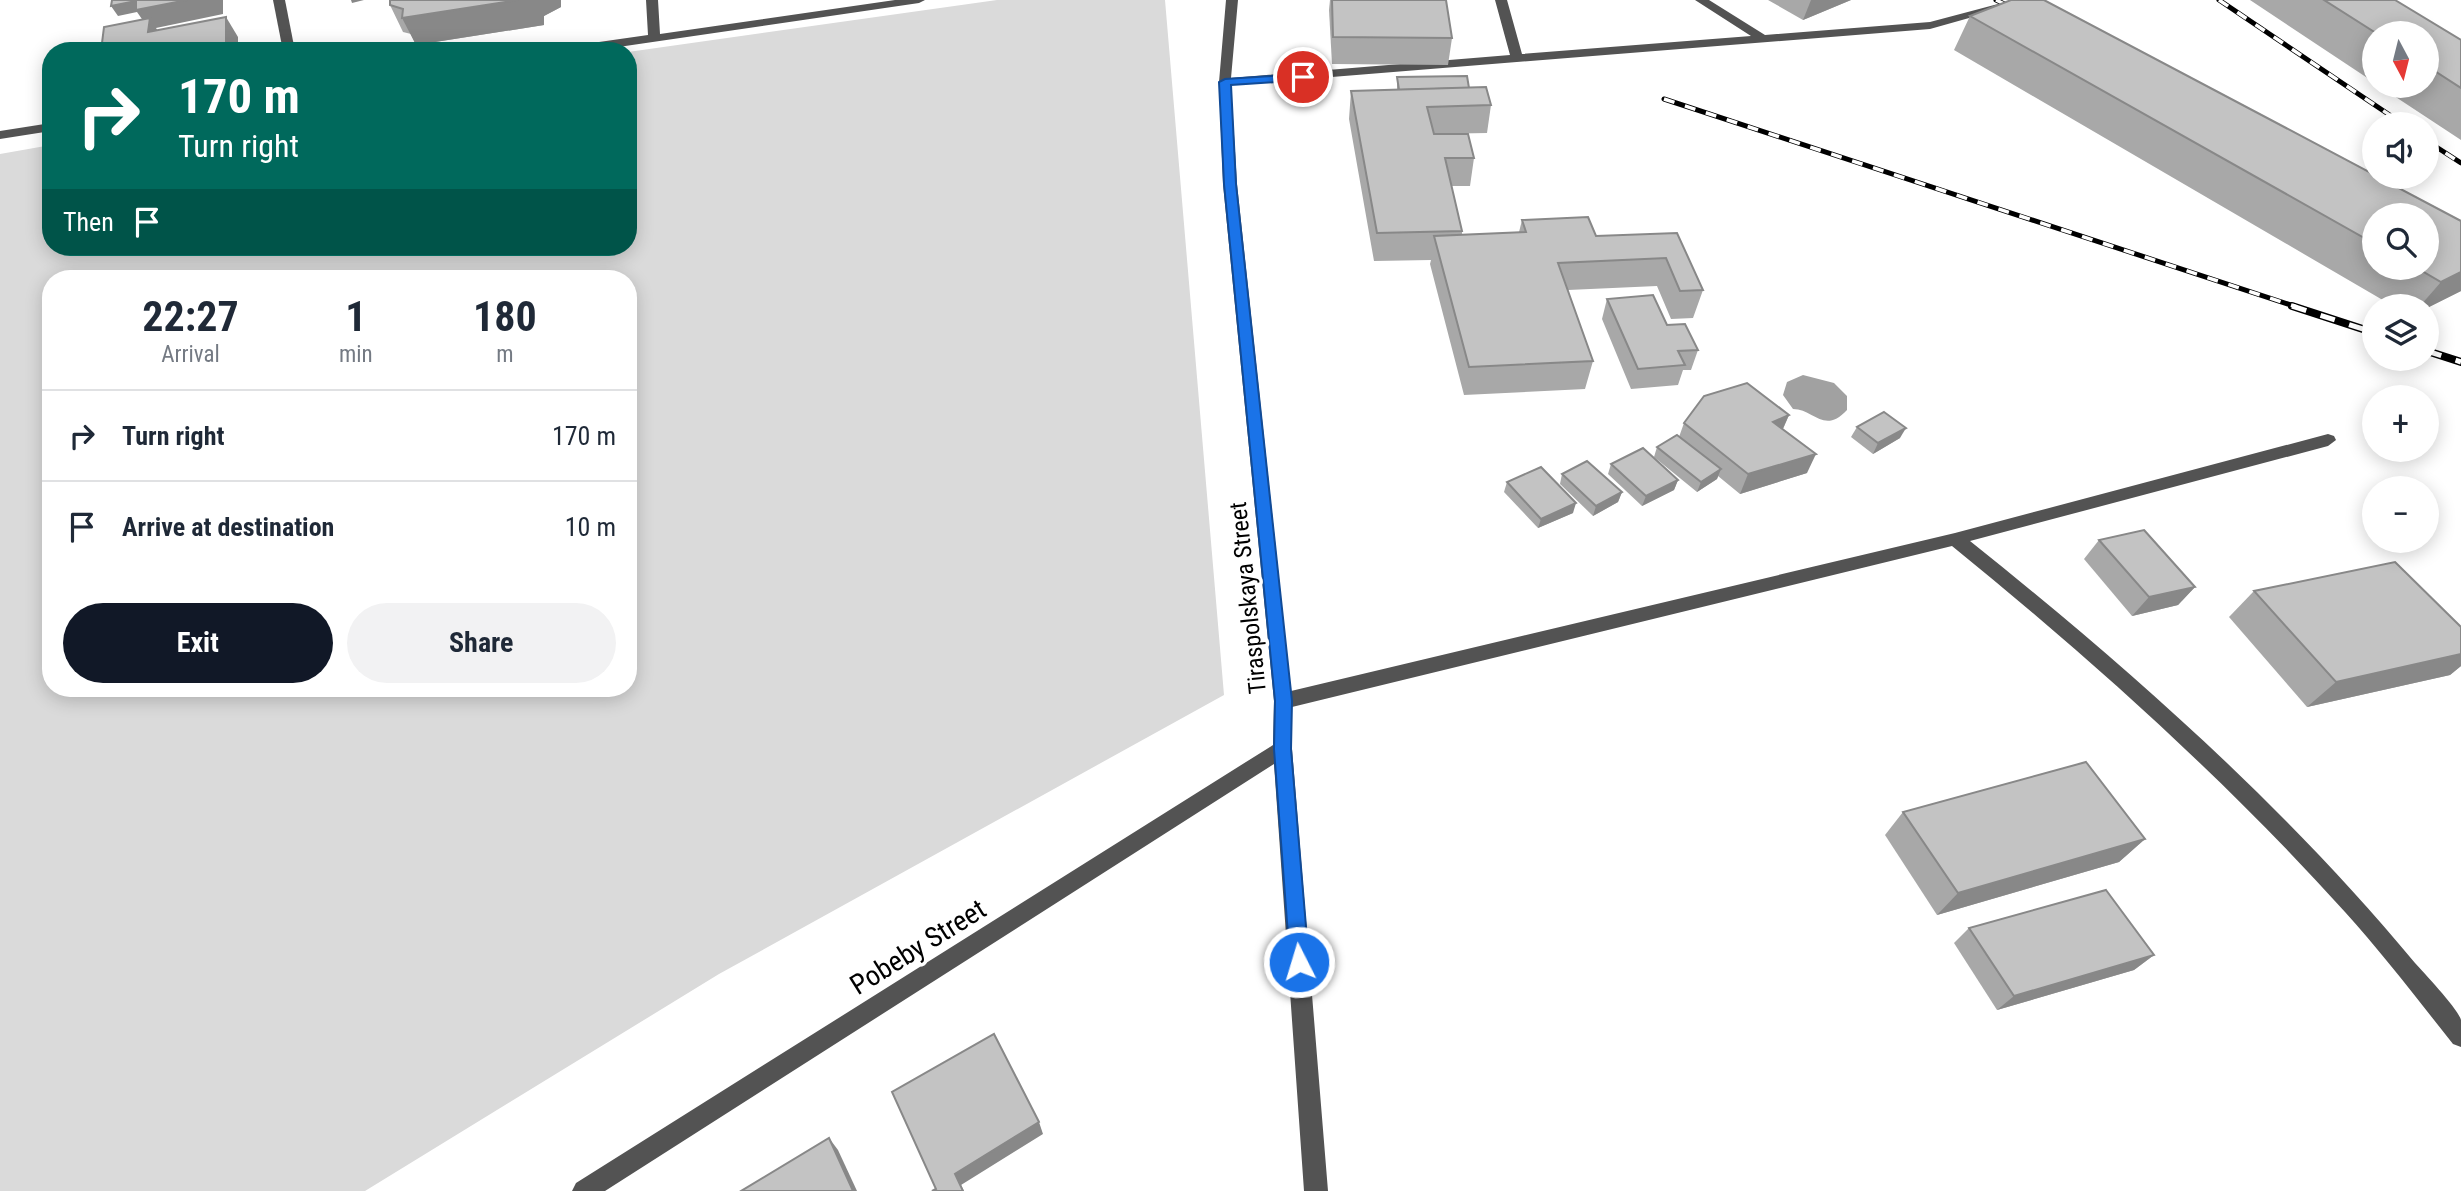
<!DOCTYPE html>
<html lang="en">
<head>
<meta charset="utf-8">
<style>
	:root { --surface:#fff; --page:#f2f2f3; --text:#1f2937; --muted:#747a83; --line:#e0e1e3; --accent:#111827 }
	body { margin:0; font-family:"Roboto Condensed",sans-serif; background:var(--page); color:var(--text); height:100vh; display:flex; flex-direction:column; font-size:26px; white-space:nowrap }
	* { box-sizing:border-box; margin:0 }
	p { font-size:23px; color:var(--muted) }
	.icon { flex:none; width:38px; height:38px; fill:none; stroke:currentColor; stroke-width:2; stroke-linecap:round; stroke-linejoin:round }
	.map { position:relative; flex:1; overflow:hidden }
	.panel { position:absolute; left:42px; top:270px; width:595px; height:427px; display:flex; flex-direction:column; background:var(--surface); border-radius:28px; box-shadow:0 4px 18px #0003 }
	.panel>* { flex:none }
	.guide { position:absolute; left:42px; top:42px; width:595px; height:214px; border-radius:28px; box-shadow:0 4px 18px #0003; background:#00695c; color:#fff; overflow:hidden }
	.needle { width:46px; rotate:173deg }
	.tools { position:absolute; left:2362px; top:21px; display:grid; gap:14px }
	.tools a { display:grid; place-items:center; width:77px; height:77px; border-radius:50%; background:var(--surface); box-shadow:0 4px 18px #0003; font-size:35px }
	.pin { position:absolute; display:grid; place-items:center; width:60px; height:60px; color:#fff; margin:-30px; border:4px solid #fff; border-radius:50%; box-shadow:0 2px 7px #0007 }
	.me { position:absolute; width:77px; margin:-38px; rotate:355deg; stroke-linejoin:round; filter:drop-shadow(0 0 5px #0008) }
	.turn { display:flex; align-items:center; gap:24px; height:147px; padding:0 21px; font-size:32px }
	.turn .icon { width:91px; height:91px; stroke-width:2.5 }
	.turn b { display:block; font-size:49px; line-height:60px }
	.then { display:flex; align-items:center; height:66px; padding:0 21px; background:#0003; gap:14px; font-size:26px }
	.eta { display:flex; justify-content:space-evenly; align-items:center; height:119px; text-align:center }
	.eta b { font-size:42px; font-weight:700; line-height:49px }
	.button { display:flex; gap:14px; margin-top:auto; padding:14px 21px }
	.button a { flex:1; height:80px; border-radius:42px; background:var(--accent); color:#fff; font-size:28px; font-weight:700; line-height:80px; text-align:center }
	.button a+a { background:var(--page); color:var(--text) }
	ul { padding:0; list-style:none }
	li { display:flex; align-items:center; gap:21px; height:91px; padding:0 21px; border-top:2px solid var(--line) }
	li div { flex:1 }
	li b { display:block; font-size:26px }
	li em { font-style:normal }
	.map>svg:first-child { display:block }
</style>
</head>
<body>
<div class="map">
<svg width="2461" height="1191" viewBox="0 0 2461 1191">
	<rect width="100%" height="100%" fill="#fff"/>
	<path fill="#dadada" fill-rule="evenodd" d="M997,0H1165L1224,695L719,974L365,1191H0V154L51,145V247H628V52ZM51,278H628V688H51Z"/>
	<path fill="#a1a1a1" d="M1803,375L1834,383L1847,396V410C1824,435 1814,409 1793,409L1783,395L1787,382Z"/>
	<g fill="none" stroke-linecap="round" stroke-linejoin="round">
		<g fill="#535353" fill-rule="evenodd">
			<path d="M273,0H285L295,51H283Z"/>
			<path d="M646,0H658L660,34L895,0H925L919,3L591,51H558L564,47L648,35Z"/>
			<path d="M1226,0H1238L1231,78L1510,55L1495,0H1507L1522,54L1751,36L1695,0H1709L1765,35L1930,22L2013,0H2033L1930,29L1231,85L1237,184L1291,691L1955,533L2328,434L2334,436L2336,440L2328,446L1970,541C2129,668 2285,806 2415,963C2424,973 2459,1010 2461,1020C2461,1028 2461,1039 2461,1047L2453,1044C2418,1000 2383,954 2345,912C2225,779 2091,659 1952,546L1292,707V749L1328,1191H1304L1274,764L605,1191H572L576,1183L1273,745L1274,701L1223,184L1219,82Z"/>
			<path d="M51,123V131L0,139V131Z"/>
		</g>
		<g stroke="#000" stroke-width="5">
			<g id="rail-far1">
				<path d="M1996,0L2021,12"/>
				<path d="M2219,0L2403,124"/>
				<path d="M1664,99L2297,307"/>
				<path d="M2427,141L2461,163"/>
			</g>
		</g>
		<g stroke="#000" stroke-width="8">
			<g id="rail">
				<path d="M2292,306L2375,333"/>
				<path d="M2427,351L2461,362"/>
			</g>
		</g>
		<use href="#rail-far1" stroke="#fff" stroke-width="3.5" stroke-dasharray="11" stroke-linecap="butt"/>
		<use href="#rail" stroke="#fff" stroke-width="5" stroke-dasharray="15" stroke-linecap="butt"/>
	</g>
	<g fill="#a8a8a8" fill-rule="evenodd">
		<path d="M1330,0H1446L1452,38L1448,65L1332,64L1329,10Z"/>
		<path d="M1768,0H1851L1803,20Z"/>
		<path d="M2250,0H2395L2461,40V140L2379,86H2427V33H2375V83Z"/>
		<path d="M390,5L561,7L544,16V25L416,45L411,34L403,32Z"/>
		<path d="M1970,16L2461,221V291L2427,308V306H2393L1954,50ZM2375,215L2427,268H2375Z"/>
		<path d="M1397,77L1469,88L1491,105L1487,133L1434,134L1474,158L1470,186H1451L1462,231V235L1519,232L1522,220L1596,236L1677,233L1703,290L1693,318L1671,319L1657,286L1568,290L1593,361L1585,389L1464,395L1430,264L1431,260L1374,261L1349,119L1351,91L1397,90Z"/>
		<path d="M1607,299L1667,325L1698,350L1691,370H1683L1678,385L1631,389L1602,319Z"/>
		<path d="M1789,415L1783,429L1807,473L1740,494L1718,476L1717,479L1697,492L1654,457L1657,447L1679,437L1684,423Z"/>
		<path d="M1857,427L1900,438L1873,454L1851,437Z"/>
		<path d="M1611,464L1678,480L1674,490L1642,506L1608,474Z"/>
		<path d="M1562,474L1622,492L1618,502L1593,516L1560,484Z"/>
		<path d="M1507,482L1573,513L1538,528L1504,492Z"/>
		<path d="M2099,540L2195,587L2178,605L2132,616L2084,559Z"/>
		<path d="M2254,591L2461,627V666L2450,675L2307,707L2229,617Z"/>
		<path d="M1903,812L2145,839L2119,862L1937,915L1885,835Z"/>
		<path d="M1969,928L2154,955L2134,970L1997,1010L1954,943Z"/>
	</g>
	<g fill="#888">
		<path d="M141,0H223V14L156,28L162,37L148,32L149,29L137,12L118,16L111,6Z"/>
		<path d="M351,0H364L352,3Z"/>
		<path d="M518,0H561V7L544,16V25L416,45L402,18Z"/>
		<path d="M1811,0H1851L1803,20Z"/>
		<path d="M226,17L238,37V51H190Z"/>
		<path d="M2461,272V291L2427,308V306H2420L2441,282Z"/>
		<path d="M1789,415L1780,435L1773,422Z"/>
		<path d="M1906,428L1900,438L1873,454L1878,443Z"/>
		<path d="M1816,454L1807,473L1740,494L1748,474Z"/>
		<path d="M1721,469L1717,479L1697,492L1701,482Z"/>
		<path d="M1678,480L1674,490L1642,506L1646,496Z"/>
		<path d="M1622,492L1618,502L1593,516L1596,506Z"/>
		<path d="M1576,503L1573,513L1538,528L1541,519Z"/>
		<path d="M2195,587L2178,605L2132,616L2149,597Z"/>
		<path d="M2461,654V666L2450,675L2307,707L2336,682Z"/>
		<path d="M2145,839L2119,862L1937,915L1958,893Z"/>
		<path d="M2154,955L2134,970L1997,1010L2014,996Z"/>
		<path d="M1039,1122L1043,1134L961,1185L964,1191H963L955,1174Z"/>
		<path d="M829,1138L838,1150L857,1191H853Z"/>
	</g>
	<g fill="#c3c3c3" stroke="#888" stroke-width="2">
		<path d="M112,0H136V1L111,6Z"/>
		<path d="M136,0H187L136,10Z"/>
		<path d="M390,0H518L402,18L403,9L390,5Z"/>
		<path d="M1332,0H1446L1452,38L1333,37Z"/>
		<path d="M2011,0H2044L2375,175V177H2378L2461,221V272L2441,282L2417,268H2427V215H2375V244L1970,16Z"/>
		<path d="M2324,0H2395L2461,40V88L2427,66V33H2376Z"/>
		<path d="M226,17V44L190,51H101L104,27L150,18L148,32Z"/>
		<path d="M1467,76L1469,88L1399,90L1397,77Z"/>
		<path d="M1486,87L1491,105L1427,107L1434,134H1468L1474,158H1445L1462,231L1377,233L1351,91Z"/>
		<path d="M1588,217L1596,236L1677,233L1703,290L1680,291L1666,258L1558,263L1593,361L1469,367L1434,236L1526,232L1522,220Z"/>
		<path d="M1653,295L1667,325L1685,324L1698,350L1678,351L1685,365L1638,369L1607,299Z"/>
		<path d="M1747,383L1789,415L1773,422L1816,454L1748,474L1684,423L1704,396Z"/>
		<path d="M1884,412L1906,428L1878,443L1857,427Z"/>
		<path d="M1677,435L1721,469L1701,482L1657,447Z"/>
		<path d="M1643,448L1678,480L1646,496L1611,464Z"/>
		<path d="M1587,461L1622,492L1596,506L1562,474Z"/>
		<path d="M1541,467L1576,503L1541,519L1507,482Z"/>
		<path d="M2144,530L2195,587L2149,597L2099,540Z"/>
		<path d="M2395,562L2461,627V654L2336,682L2254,591Z"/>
		<path d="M2086,762L2145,839L1958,893L1903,812Z"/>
		<path d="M2106,890L2154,955L2014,996L1969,928Z"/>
		<path d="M994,1034L1039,1122L955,1174L963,1191H932L936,1189L892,1092Z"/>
		<path d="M829,1138L853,1191H741Z"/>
	</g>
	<path fill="#1a73e8" stroke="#114b97" stroke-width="2" d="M1303,74L1309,77L1307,80L1231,85L1236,184L1292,701L1291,749L1309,962L1306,968L1299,971L1292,968L1290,962L1274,749L1275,701L1224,184L1219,82L1225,79Z"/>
	<g text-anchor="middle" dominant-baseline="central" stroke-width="7" stroke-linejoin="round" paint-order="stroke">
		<g font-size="24" fill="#000" stroke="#fff">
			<text transform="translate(1248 598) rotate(-96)">Tiraspolskaya Street</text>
		</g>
		<g font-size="28" fill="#000" stroke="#fff">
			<text transform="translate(918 947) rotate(-32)">Pobeby Street</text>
		</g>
	</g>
</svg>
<div class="tools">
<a><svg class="needle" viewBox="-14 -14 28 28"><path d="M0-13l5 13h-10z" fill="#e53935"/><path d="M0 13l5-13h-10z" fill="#747a83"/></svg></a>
<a><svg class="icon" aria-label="sound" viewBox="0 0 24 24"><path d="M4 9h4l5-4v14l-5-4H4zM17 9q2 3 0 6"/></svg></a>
<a><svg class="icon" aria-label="search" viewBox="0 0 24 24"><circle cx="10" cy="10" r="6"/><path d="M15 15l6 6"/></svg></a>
<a><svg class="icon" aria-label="layers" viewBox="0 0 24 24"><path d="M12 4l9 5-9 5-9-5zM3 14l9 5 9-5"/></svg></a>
<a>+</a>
<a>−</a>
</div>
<div class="pin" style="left:1303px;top:77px;background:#d93025"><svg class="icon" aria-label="arrive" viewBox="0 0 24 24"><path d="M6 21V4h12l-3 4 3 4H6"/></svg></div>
<svg class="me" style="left:1299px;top:962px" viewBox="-20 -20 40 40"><circle r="17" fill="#1a73e8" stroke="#fff" stroke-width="3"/><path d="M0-11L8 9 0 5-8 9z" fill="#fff"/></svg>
<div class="guide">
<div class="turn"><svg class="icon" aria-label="right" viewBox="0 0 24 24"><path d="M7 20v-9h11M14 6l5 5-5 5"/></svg><div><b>170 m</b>Turn right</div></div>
<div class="then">Then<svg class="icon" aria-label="arrive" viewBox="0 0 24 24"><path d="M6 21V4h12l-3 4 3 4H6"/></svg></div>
</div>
<section class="panel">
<div class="eta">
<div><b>22:27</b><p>Arrival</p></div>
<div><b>1</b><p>min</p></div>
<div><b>180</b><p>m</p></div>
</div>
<ul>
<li><svg class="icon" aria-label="right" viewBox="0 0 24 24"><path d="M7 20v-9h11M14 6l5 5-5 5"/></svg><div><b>Turn right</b></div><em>170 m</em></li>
<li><svg class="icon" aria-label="arrive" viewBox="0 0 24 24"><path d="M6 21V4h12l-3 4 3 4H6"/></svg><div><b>Arrive at destination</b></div><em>10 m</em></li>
</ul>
<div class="button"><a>Exit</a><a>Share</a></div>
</section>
</div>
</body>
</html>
